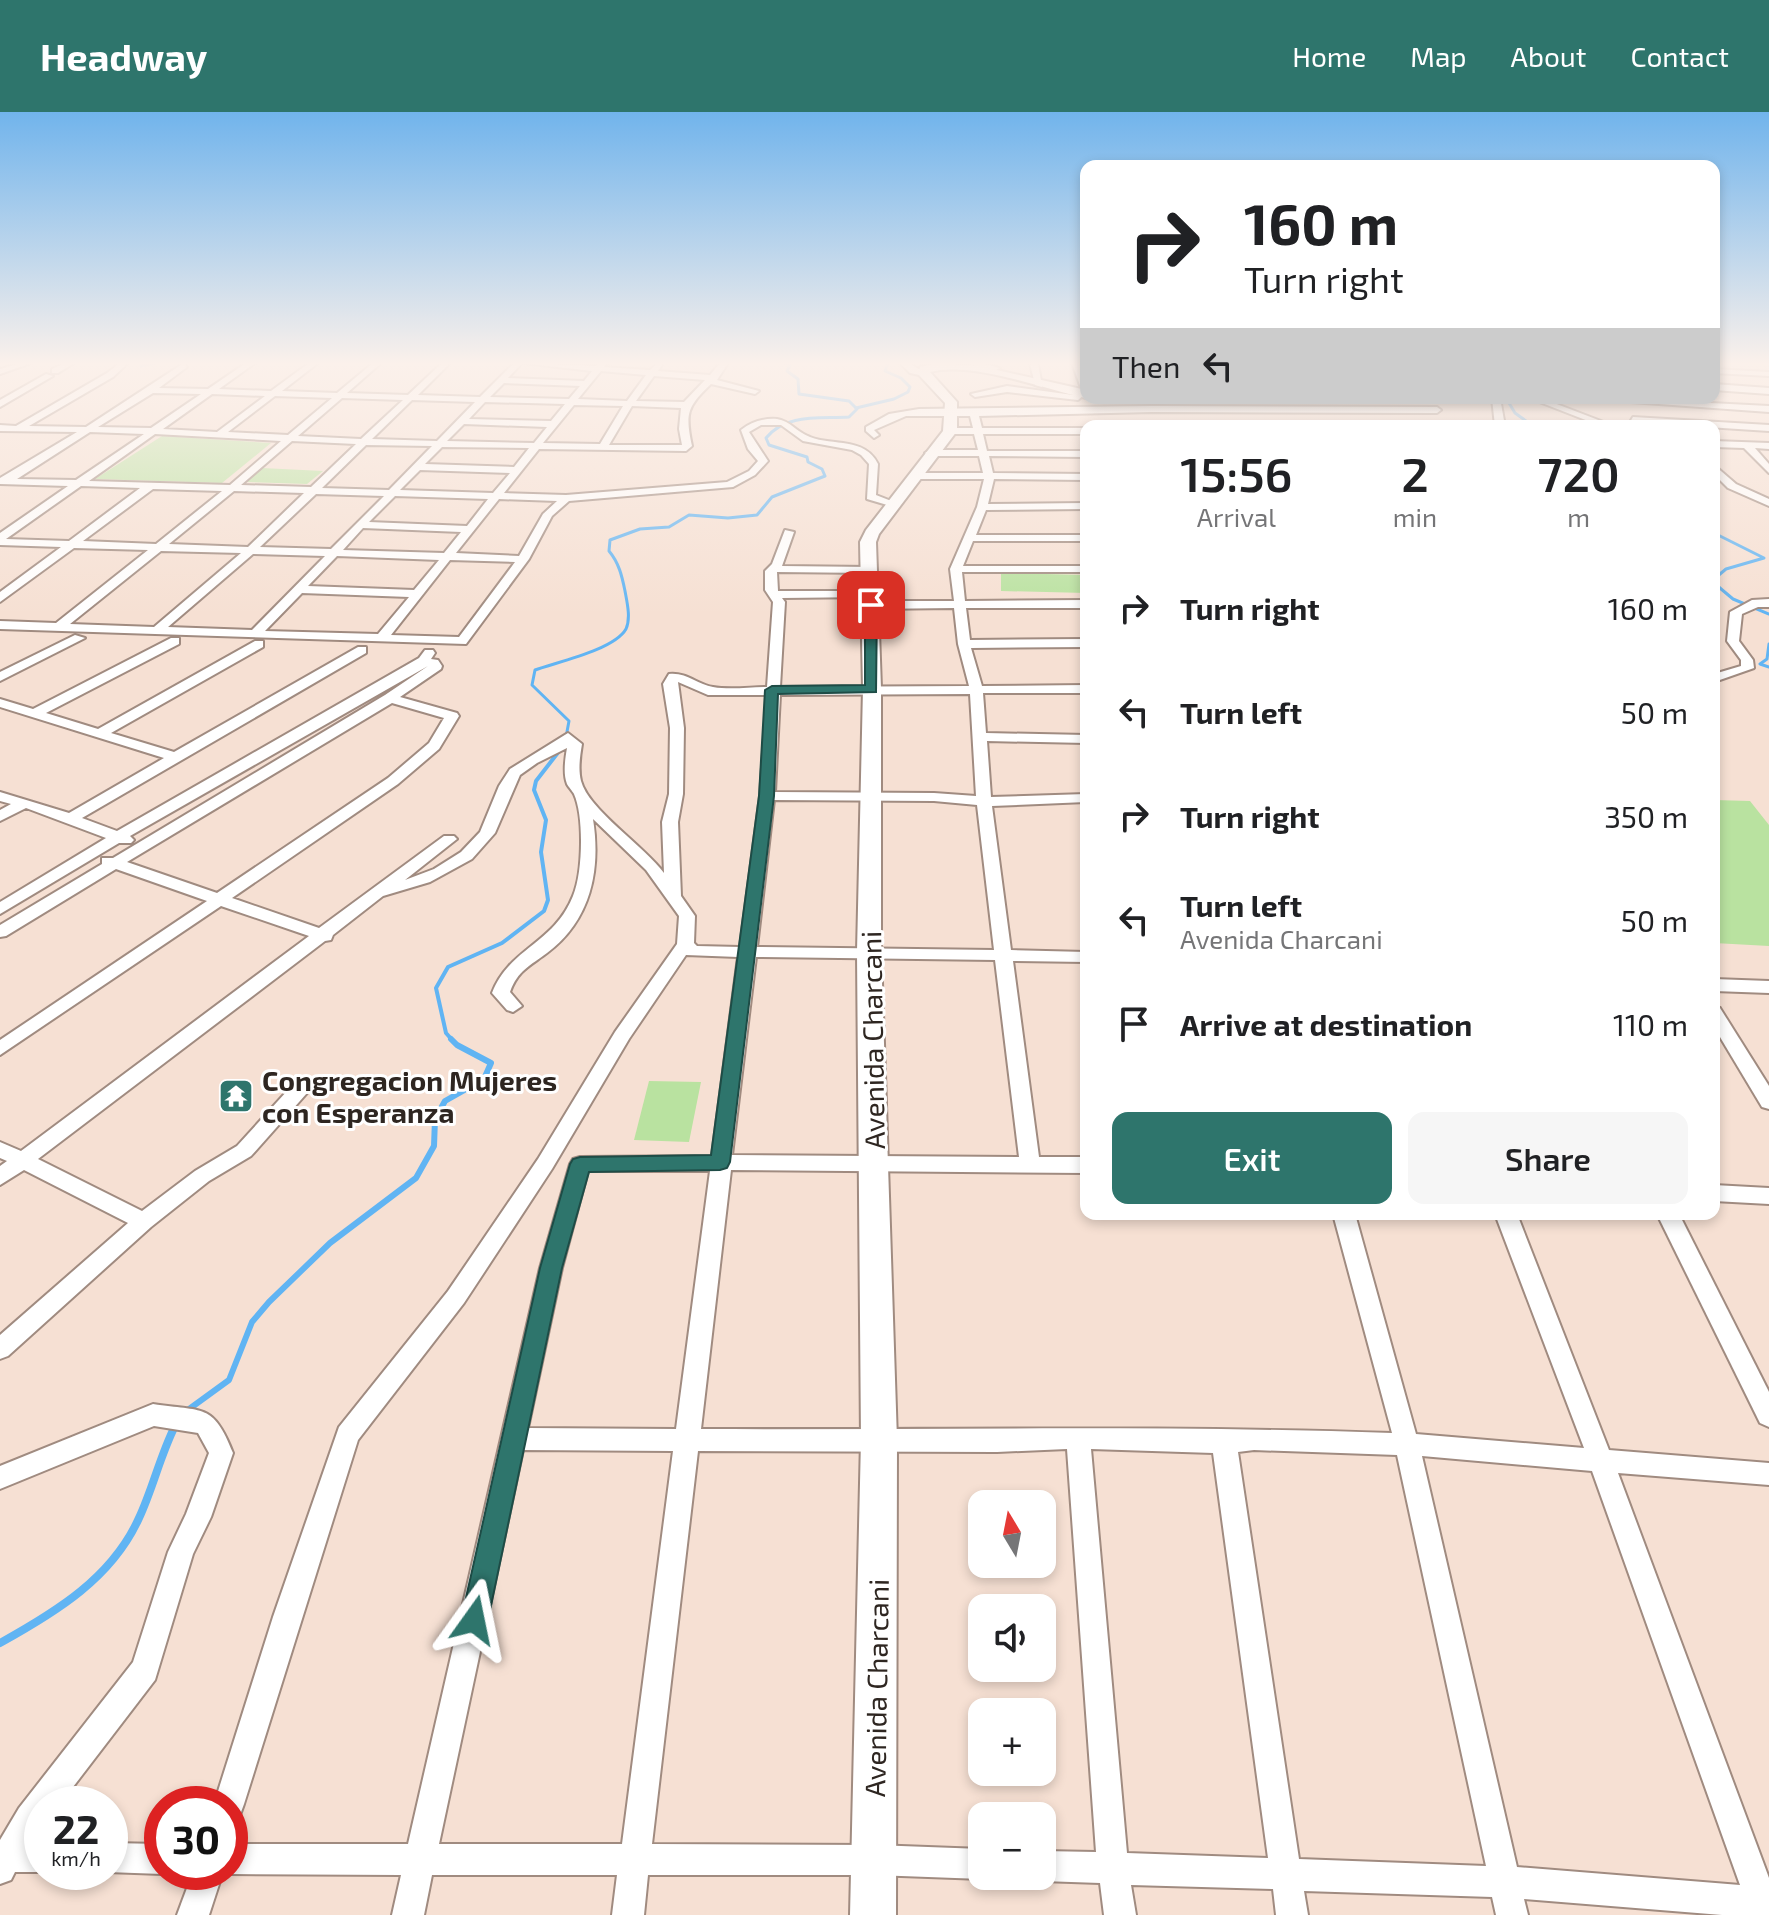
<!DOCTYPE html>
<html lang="en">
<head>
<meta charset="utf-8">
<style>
	:root { --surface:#fff; --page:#f6f6f6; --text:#202124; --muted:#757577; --accent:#2e756c }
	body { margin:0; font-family:"Exo 2",sans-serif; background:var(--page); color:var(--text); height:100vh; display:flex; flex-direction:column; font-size:30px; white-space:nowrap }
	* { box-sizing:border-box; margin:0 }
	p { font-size:26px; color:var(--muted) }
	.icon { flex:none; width:44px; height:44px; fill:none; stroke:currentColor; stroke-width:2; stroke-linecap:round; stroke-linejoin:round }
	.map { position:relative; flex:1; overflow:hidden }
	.details { position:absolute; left:1080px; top:308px; width:640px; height:800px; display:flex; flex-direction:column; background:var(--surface); border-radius:16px; box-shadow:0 4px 12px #0003 }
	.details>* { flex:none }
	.guide { position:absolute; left:1080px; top:48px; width:640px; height:244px; border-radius:16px; box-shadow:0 4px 12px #0003; background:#fff; color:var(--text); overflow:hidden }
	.needle { width:52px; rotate:350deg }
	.tools { position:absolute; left:968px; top:1378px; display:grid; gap:16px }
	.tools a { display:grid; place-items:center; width:88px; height:88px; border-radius:16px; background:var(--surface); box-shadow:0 4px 12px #0003; font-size:40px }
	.speed { position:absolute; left:24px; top:1674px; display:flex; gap:16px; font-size:40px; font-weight:700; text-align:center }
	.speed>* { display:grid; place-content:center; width:104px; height:104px; border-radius:50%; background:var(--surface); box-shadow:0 4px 12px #0003; line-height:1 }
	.speed small { font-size:20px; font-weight:400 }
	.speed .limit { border:12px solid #d22; background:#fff; color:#111 }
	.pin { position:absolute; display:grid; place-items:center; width:68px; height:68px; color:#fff; margin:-34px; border-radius:16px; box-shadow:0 4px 12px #0006 }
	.me { position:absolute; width:88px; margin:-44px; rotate:12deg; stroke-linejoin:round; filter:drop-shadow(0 0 6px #0008) }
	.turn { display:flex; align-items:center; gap:28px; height:168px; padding:0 32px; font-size:36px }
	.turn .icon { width:104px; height:104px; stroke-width:2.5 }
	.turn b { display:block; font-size:56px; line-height:68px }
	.then { display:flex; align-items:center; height:76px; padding:0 32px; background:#0003; gap:16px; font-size:30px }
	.eta { display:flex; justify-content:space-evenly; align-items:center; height:136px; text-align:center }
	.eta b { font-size:48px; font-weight:600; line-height:56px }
	.primary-button { display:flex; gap:16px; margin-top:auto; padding:16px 32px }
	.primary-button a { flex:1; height:92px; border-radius:16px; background:var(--accent); color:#fff; font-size:32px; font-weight:600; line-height:92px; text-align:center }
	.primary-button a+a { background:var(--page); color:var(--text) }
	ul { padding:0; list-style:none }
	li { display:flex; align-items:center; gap:24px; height:104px; padding:0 32px }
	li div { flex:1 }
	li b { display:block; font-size:30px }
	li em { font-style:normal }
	header { display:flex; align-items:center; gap:48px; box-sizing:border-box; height:112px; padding:0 40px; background:var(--accent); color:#fff }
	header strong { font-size:38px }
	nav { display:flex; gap:44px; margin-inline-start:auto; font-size:28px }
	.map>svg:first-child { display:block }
</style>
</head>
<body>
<header>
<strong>Headway</strong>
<nav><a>Home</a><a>Map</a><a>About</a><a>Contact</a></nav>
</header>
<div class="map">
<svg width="1769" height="1803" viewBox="0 0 1769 1803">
	<rect width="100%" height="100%" fill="#f6e0d3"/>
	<g fill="#b9e2a0">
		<path d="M162,324L271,331L222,371L95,367Z"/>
		<path d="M262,356L323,359L307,372L246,370Z"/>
		<path d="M1001,461L1086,463V481L1001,479Z"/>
		<path d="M1714,688L1750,689L1769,713V834L1714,831Z"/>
		<path d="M649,969L701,970L689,1030L634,1028Z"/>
	</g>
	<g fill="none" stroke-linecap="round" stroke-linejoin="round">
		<g stroke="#60b4f3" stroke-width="3">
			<path d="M141,254L155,251"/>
			<path d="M1506,286L1515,301L1533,314"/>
			<path d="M856,296L894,287L908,280L910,275L901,266L885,259L888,251"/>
			<path d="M1714,421L1764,446L1726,457L1714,467"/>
			<path d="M1714,471L1733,487L1769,502"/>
			<path d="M1769,532L1767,547L1760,552L1769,555"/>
			<path d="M566,625L569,609L532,573L535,558C557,550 614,538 626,517C631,506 627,490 625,479C622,464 619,451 609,439L610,428L640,417L669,415L689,403L728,406L757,403L772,385L825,364L822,357L808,350L807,345L769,333L766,326C786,301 820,307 849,305L857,297L849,289L799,282L798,267L787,259L790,253L785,251"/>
			<path d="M558,640L562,635"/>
		</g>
		<path stroke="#60b4f3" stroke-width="4" d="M453,929L446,921L436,876L448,855L502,831L544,799L548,788L541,740L546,708L534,678L536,669L560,638"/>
		<path stroke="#60b4f3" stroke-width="6" d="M185,1300L229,1268L252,1210L269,1190L330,1131L416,1066L434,1034L435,1007L445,989L484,967L491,951L457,933L451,927"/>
		<path stroke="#60b4f3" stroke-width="8" d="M0,1531C56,1500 112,1466 139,1406C153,1376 160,1344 175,1314"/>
		<g stroke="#a08b80" stroke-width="4">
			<g id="minor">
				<path d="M20,251H31L0,262V257Z"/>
				<path d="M65,251H74L58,261H52V257Z"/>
				<path d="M120,251H128L113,265L29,314L86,315L184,251L187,255L159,276L208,277L246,251H255L219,277L271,279L309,251H318L282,279L337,281L373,251H381L347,281L408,283L442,251H450L418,283L480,285L514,251H522L508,266L584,269L592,259L523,251L596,254L599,251H607L604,255L650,258L658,251L662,253L658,259L710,263L720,251H728L717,268L759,279L755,282L711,272C687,295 685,301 692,334L686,339L539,337L504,381L566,383L727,370L749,359L758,349L748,337L741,318C751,310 763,306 777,307C791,309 796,320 810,325C833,334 865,325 878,352L876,383L899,392L894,395L867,387L869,352L861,343L852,338L803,329L781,313H761L749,320L768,349L755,363L733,375L569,389L552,404L529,447L466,532L0,517V509L56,511L148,438L74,436L0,490V480L61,435L0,433V421L68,374L0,372V366L77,320L0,319V313L16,314L107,261ZM601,259L646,263L627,289L578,287ZM654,264L705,268L684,290L636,289ZM504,271L580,274L569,287L490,285ZM153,281L201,282L151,316L98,315ZM212,282L265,284L217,320L163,317ZM275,284L332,286L288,323L228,320ZM342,286L403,288L361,327L298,324ZM412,288L475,290L437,329L372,327ZM485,290L565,292L551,309L469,307ZM574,293L623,294L600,332L543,331ZM632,294L681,296L679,317L682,333H609ZM464,312L547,315L534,331L447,329ZM90,320L144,322L76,368L17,367ZM155,322L281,329L230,373L89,369ZM292,329L356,332L311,375L241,373ZM366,333L432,334L389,378L322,376ZM442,335L529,336L514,355L425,352ZM420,358L510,361L493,381L400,378ZM81,374L140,376L69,429L6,427ZM153,377L222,379L156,432L83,429ZM234,379L304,381L248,435L169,432ZM316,382L384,384L331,437L260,435ZM395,384L488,387L467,414L369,410ZM499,387L557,389L543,402L519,444L456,441ZM363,416L461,420L444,441L343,438ZM161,439L241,441L154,515L70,512ZM253,442L325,444L252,518L168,515ZM337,444L439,448L414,478L308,474ZM450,448L515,450L459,525L391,523ZM302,481L409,485L378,522L265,519Z"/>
				<path d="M900,251H908L928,262L924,264L910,261Z"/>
				<path d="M965,251H980L1000,256L996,258Z"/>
				<path d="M1030,251H1038L1042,275L1035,273Z"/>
				<path d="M1072,251H1080L1086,267V281L1078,288L1007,280L975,285L971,282L1007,274L1073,283L1082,279Z"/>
				<path d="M1714,257L1769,260V264L1714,261Z"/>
				<path d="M46,262L53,264L0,295V288Z"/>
				<path d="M1714,272L1769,276V282L1714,278Z"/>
				<path d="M1492,286H1500L1505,314H1495Z"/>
				<path d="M1529,286H1541L1614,314H1601Z"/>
				<path d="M1613,286L1769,294V300L1617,289Z"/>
				<path d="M1152,294L1437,295L1441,298L1437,301L1152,300L979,304L982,316H1086V322H983L987,339H1086V345L989,344L993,361L1086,362V368L994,367L988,392L1086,391V397L986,398L976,423H1086V429H973L963,454H1086V460H962L965,489L1086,488V496H966L970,528L1086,527V535L971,536L982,574L1086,573V581H983L986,621L1086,623V631L987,629L991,685L1086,682V690L992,694L1011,838L1086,840V850L1013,849L1039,1045H1086V1061L731,1058L701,1317C931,1318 1162,1313 1392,1321L1333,1102H1355L1416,1322L1584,1336L1495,1102H1517L1609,1338L1769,1351V1373L1618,1361L1769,1766V1803H1722L1524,1787L1528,1803H1496L1492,1785L1304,1779L1308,1803H1276L1273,1777L1131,1773L1136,1803H1104L1100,1771L1042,1769L1031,1765L1042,1764V1739L1096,1740L1067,1337L997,1340L698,1339L652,1732L874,1733L982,1737V1764H990L982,1767L874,1763H648L644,1803H612L617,1763H432L424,1803H392L401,1763L230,1762L224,1760H230V1732H408L540,1156L570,1052L573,1047L580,1045L712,1044L738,845L686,843L629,927L552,1057L464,1191L358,1328L244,1692L240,1703L230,1707V1692H214L273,1505L339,1315L448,1179L538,1047L615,920L677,832L679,804L646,758L593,707C601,758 591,808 547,841C530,854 518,858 510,880L522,894L513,900L507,898L492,881C509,836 554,832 573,784C583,760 584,704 574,682C573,680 568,674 567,672C563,662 565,647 567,636L537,651L520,663L495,721L472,747L430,770L383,784L333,823L331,828L325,829L38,1047L142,1099L195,1059L237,1034L298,967H312L315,972L251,1044L209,1069L151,1115L8,1244L0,1247V1223L128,1111L24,1058L0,1073V1054L7,1049L0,1046V1030L21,1039L309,824L221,794L0,943V928L207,789L116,757L6,824L0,825V813L102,752V746H113L385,583L428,554L130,724L134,728L131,731H119L0,802V790L106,726L26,696L0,709V698L11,692L0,689V680L69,701L164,646L0,595V587L33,597L171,526H179V532L46,601L98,617L255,529H263V535L111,621L174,640L358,535H366V541L82,706L117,719L419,546L425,538H433L435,541L431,547L438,548L442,554L441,557L400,585L457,601L459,604L439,637L398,672L232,786L319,816L444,724H454L457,727L405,768L434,757L461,740L480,720L499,674L510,657L568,621L582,632C580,644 578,657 581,669C588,697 645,735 664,761L662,710L669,682L670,616L663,572L669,562C687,560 698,573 713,575C730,578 750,575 767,575L773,490L765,478V459L772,452L785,418L794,420L782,454L870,455L876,458L870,461L777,460L778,479H871L877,482L871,485L782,486L785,490L780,575L969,574L958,532L954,496L871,497L865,493L871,489H954L950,457L977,395L984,367H914L909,364L914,361H983L979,344H930L925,341L930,338H978L974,322H950L945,319L950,316H973L970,304H906L874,318L879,323L874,326L866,319V315L889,302L919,297ZM678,570L708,583H767L760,684L740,835L697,834L694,831L695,804L681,784L678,710L683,682L684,616ZM970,582L976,684L934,681L775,680L780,583ZM392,591L444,606L429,631L388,666L217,781L127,750ZM774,688L934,689L977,693L994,838L757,835ZM756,845L995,848L1019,1045L732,1043ZM588,1059H710L676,1317L528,1316L562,1156ZM1091,1337L1213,1341L1268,1746L1127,1741ZM523,1338L673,1339L622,1732H439ZM1254,1338L1397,1343L1486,1754L1299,1747L1238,1340ZM1422,1344L1592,1359L1740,1773L1517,1755Z"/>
				<path d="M1633,305L1769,313V319L1630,310Z"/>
				<path d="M1714,329L1769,331V337L1755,336L1769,352V361L1744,336L1714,335Z"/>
				<path d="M1714,353L1736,372L1769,387V394L1728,376L1714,362Z"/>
				<path d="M1769,487V495H1758L1742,502L1739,529L1753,548L1754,556L1714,570V562L1741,554V548L1727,529L1730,500L1752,488Z"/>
				<path d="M75,523L85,526L0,569V560Z"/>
				<path d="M1714,867L1769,869V881L1714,879Z"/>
				<path d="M1714,894L1720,896L1769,974V997L1762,995L1714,915Z"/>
				<path d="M1714,1073L1769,1076V1092L1714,1089Z"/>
				<path d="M1657,1102H1679L1769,1280V1315L1760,1311Z"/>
				<path d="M153,1292C203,1300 213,1290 233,1341L211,1405L193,1442L155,1568L60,1692H42V1716L34,1730H42L43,1760H15L11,1768L0,1772V1728L19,1696L133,1550L168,1440L186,1402L209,1341L198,1321L154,1314L0,1377V1354Z"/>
				<path d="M110,1731L162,1732V1760H168L162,1762L107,1760H110Z"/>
				<path d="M193,1760H223L209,1803H177Z"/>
			</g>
		</g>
		<g stroke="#a08b80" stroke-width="4">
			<path id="secondary" d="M938,251L979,254L1086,278V286C1041,277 974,249 930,260L957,290V319L879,422L876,430L881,577V840L897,1328L896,1803H850L861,1328L857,840L863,577L860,430L866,418L943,319L945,291L918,262L920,255Z"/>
		</g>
		<use href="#minor" fill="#fff" fill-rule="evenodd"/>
		<use href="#secondary" fill="#fff" fill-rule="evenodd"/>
	</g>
	<linearGradient id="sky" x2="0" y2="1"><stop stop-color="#71b4ec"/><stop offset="0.5" stop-color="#fbf1eb"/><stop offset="1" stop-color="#fbf1eb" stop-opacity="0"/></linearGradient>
	<rect width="1769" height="503" fill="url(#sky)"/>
	<path fill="#2e756c" stroke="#1e4c46" stroke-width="2" d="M871,489L877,493L876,580L778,582L774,684L730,1050L727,1056L720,1058L589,1060L562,1156L488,1508L484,1517L474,1521L465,1517L461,1508L540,1156L570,1052L573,1047L580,1045L711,1043L759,684L765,578L772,574L865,573V493Z"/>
	<defs>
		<g id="temple-square" transform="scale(1.8)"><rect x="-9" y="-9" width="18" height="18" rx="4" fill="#2e756c" stroke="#fff"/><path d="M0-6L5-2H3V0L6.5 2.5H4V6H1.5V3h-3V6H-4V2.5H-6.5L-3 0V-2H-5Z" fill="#fff"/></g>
	</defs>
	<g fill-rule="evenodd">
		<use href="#temple-square" x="236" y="984"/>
	</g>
	<g text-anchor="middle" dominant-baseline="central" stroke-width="6" stroke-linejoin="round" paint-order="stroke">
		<g font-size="28" fill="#2e2621" stroke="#fff">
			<text transform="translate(872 928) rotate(-91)">Avenida Charcani</text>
			<text transform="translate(876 1576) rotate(-89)">Avenida Charcani</text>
		</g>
		<g font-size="28" font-weight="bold" fill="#2e2621" stroke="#fff" text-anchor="start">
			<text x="262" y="968">Congregacion Mujeres<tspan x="262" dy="32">con Esperanza</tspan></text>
		</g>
	</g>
</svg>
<div class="tools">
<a><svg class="needle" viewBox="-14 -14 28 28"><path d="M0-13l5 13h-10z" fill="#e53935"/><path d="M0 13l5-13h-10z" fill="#757577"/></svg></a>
<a><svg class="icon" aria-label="sound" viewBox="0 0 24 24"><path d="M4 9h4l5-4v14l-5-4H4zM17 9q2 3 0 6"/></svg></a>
<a>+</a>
<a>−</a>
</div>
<div class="speed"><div>22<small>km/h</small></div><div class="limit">30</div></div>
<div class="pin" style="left:871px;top:493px;background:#d93025"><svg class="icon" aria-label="arrive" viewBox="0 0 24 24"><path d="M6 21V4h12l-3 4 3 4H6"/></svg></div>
<svg class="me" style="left:474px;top:1508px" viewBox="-20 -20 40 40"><path d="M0-17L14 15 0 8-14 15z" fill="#2e756c" stroke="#fff" stroke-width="4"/></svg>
<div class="guide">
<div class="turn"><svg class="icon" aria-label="right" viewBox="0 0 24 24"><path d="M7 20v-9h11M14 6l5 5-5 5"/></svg><div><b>160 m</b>Turn right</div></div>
<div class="then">Then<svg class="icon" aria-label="left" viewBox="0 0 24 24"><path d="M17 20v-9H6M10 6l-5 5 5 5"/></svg></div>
</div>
<section class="details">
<div class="eta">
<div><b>15:56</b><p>Arrival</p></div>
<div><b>2</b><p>min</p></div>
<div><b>720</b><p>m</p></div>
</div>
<ul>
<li><svg class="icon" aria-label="right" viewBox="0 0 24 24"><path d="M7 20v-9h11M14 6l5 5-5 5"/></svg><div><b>Turn right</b></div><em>160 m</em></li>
<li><svg class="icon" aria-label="left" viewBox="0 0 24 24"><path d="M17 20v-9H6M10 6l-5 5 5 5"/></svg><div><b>Turn left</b></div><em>50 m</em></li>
<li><svg class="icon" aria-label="right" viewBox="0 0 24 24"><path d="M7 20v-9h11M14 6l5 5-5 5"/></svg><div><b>Turn right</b></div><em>350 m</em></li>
<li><svg class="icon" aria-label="left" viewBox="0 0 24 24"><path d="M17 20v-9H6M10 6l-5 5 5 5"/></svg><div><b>Turn left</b><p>Avenida Charcani</p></div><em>50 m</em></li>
<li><svg class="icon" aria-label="arrive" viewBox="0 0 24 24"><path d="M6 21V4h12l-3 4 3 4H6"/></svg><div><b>Arrive at destination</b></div><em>110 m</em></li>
</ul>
<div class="primary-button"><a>Exit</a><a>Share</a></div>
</section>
</div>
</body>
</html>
